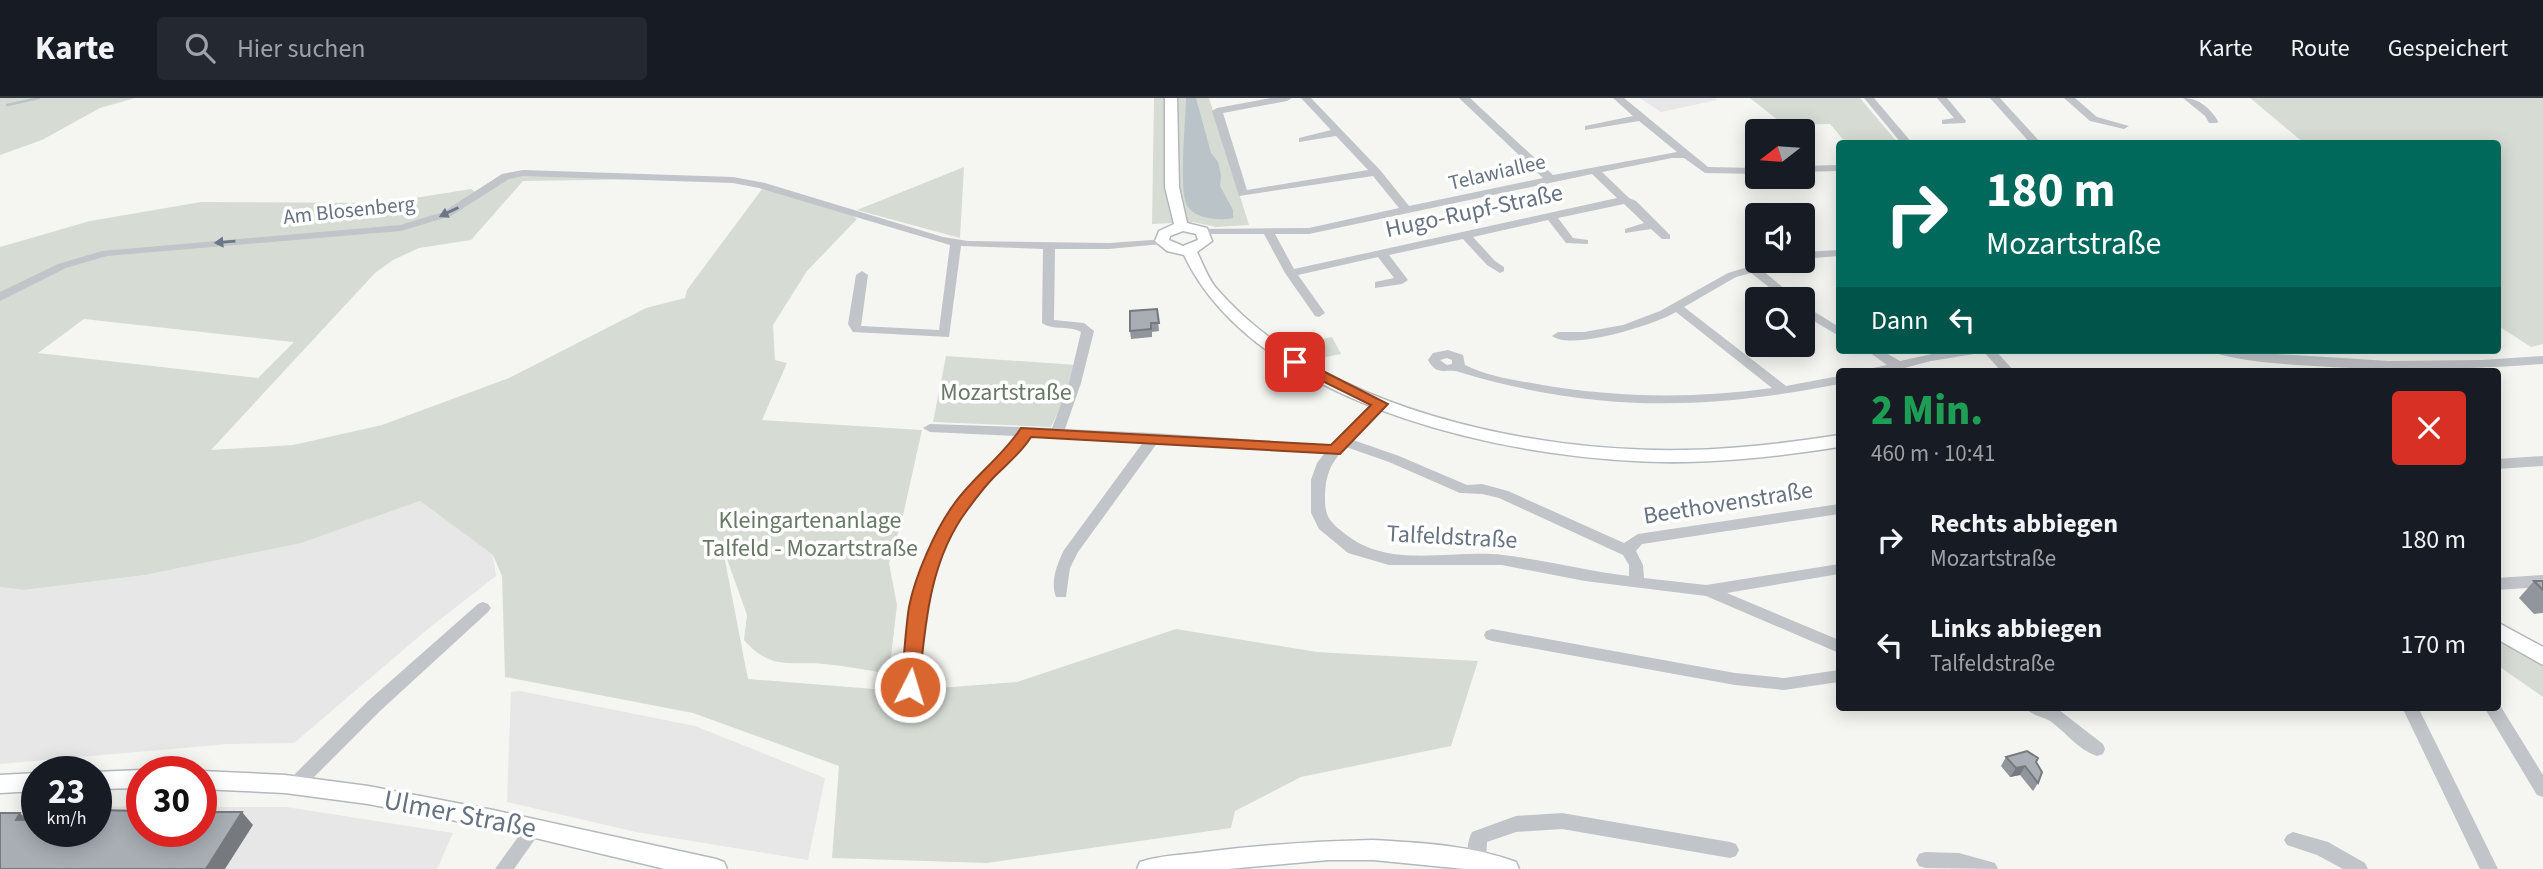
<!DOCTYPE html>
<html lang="de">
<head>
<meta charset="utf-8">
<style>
	:root { --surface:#171b24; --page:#242831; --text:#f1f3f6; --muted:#9ea1a6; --line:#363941 }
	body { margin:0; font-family:"Source Sans 3",sans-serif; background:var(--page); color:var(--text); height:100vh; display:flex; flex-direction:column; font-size:26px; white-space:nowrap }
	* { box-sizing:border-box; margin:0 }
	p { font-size:23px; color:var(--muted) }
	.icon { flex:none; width:38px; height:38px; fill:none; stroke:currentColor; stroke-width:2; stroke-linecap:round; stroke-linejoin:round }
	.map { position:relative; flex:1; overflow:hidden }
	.drawer { position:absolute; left:1836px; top:270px; width:665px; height:343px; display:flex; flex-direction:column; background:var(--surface); border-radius:7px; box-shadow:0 4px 18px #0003 }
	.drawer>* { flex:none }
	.banner { position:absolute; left:1836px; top:42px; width:665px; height:214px; border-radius:7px; box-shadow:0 4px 18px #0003; background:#00695c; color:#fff; overflow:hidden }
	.needle { width:46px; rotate:253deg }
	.buttons { position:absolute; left:1745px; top:21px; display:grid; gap:14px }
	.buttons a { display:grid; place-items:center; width:70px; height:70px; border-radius:7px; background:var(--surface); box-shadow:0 4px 18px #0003; font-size:35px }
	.speed { position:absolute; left:21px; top:658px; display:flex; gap:14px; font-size:35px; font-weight:700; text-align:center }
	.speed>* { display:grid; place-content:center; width:91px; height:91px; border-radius:50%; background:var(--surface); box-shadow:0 4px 18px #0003; line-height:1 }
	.speed small { font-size:18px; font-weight:400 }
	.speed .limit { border:10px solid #d22; background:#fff; color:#111 }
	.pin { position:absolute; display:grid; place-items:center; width:60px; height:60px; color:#fff; margin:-30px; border-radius:14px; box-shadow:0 4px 10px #0006 }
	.me { position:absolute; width:77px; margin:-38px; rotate:5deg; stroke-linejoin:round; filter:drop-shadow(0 0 5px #0008) }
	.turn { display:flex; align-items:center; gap:24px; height:147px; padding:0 35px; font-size:32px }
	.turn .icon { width:91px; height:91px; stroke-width:2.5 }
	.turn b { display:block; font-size:49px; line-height:60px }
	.then { display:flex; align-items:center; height:66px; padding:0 35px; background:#0003; gap:14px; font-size:26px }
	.round { display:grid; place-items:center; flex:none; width:74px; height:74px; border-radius:7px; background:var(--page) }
	.summary { display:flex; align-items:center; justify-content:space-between; height:119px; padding:0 35px }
	h1 { font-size:42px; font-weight:800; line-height:52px; color:#1e9e55 }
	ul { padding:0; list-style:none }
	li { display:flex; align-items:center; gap:21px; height:105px; padding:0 35px }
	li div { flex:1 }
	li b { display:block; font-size:26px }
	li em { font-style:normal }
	header { display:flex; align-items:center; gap:42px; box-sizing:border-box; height:98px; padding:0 35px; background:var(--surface); border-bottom:2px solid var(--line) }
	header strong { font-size:33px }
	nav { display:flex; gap:38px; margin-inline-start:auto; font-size:24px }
	.search { width:490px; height:63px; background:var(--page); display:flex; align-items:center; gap:18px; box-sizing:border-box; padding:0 24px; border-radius:7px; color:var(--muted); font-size:26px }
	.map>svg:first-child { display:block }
</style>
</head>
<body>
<header>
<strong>Karte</strong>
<div class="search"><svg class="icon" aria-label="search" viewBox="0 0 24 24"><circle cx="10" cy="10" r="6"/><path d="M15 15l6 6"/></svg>Hier suchen</div>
<nav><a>Karte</a><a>Route</a><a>Gespeichert</a></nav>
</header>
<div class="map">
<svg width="2543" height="771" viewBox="0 0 2543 771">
	<rect width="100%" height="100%" fill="#f5f6f2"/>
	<g fill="#e6e7e6">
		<path d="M1640,0H1715L1717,2L1661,14Z"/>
		<path d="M420,403L493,457L496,478L429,530L294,645L228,646L0,666V489L24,492L145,477L300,445Z"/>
		<path d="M520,593L695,628L825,680L808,762L636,734L507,704L511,594Z"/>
		<path d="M142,708V733H201V709H286L453,735L437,771H0V716L37,713V733H96V709Z"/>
	</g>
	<g fill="#d6dcd4" fill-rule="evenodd">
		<path d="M0,0H135L100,10L42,42L0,57Z"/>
		<path d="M1154,0H1209L1249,127L1216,129L1193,124L1152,126Z"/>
		<path d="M1750,0H1860L1898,45H1846L1830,26L1784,27Z"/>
		<path d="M2250,0H2543V246L2531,249L2497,227V46L2304,45Z"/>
		<path d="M964,69L960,140L857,112Z"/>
		<path d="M524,77L653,81L523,83L471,142L419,150L393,162L375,175L211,352L293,347L382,327L509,280L646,210L685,200L687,192L762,91L849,115L857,121L807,173L773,227L775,262L787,265L762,322L922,332L902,422L889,465L897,507L889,576C867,572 845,568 824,566C789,563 771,573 744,542L747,517L722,447L748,581L899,593L1017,584L1176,531L1317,554L1478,563L1451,648L1301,679L1235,713L1231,730L987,765L832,760L839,668L693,615L505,579L502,478L493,457L420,403L301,445L145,477L24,492L0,489V149L90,123L201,104L383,105L471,91L477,95C434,125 386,130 334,138L376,135L434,123L465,109L503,81ZM84,221L293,244H294L258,280L38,255Z"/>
		<path d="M1332,239L1341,256L1305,263L1283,249Z"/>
		<path d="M946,258L1077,267L1071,286L1051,329L933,324Z"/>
		<path d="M2497,538L2543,567V599L2497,567Z"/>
	</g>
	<path fill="#b9c3c8" d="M1186,0H1196L1211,55L1218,64L1221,78L1220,88L1233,112V120C1220,123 1196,121 1188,109C1178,95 1186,21 1186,0Z"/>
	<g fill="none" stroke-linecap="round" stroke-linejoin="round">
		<path stroke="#b9c3c8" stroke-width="2.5" d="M7,7L39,0"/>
		<g stroke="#b4b8bc" stroke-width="3">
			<g id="major">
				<path d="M1165,0H1177L1179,89L1187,125L1207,130L1212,143L1197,154C1203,166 1208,181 1217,191C1322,312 1532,355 1686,352C1738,351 1788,345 1839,337V349C1788,357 1738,363 1686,364C1528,367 1258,313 1184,157L1167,153L1155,143L1159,133L1174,126L1165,89ZM1183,133L1196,136L1198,142L1183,148L1169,142L1170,138Z"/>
				<path d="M2497,524L2543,549V567L2497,541Z"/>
				<path d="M142,672L147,674H142V690L96,691V674H94Z"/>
				<path d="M201,673L285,677L368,688L493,712L716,761L724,764L727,771H665L493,730L368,706L285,695L201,691Z"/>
				<path d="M37,675V693L0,695V677Z"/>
				<path d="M1373,742C1421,745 1471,747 1516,764L1519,771H1465L1373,762H1328L1228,771H1137L1140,764C1160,757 1184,757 1205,754C1261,747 1316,743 1373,742Z"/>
			</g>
		</g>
		<g fill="#c1c4c8" fill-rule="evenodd">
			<path d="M1271,0H1292L1287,3L1223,15L1247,92L1368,72L1336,38L1299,44V40L1331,32L1301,0H1311L1380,72L1409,108L1543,80L1459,0H1470L1553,77L1677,54L1639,23L1585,32V28L1633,18L1613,0H1624L1708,69L1757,70V76L1705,75L1684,60H1672L1602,74L1629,100L1636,103L1670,137V141H1662L1651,131L1625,135V131L1644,125L1624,106L1558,120L1573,140L1588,142V146L1566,145L1548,122L1473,139L1495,163L1504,169V173L1500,175L1487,167L1463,141L1389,157L1408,182L1402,186L1375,190V184L1394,180L1378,159L1298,177L1325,215L1319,219L1315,218L1285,175L1264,136H1202L1196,133L1198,131L1309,130L1399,110L1373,78L1239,98L1212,13L1217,10ZM1592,76L1617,100L1294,171L1275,136H1309Z"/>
			<path d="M1864,0H1874L1913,46H1902Z"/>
			<path d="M1937,0H1947L1966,23L1965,25L1942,26V22L1954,20Z"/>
			<path d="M1990,0H2000L2042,46H2031Z"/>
			<path d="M2064,0H2075L2097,19L2129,28L2124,31L2090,23Z"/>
			<path d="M2183,0C2199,0 2210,10 2218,23L2217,25H2209L2205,18Z"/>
			<path d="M1839,67V73L1802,74V68Z"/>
			<path d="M523,72L733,79L765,85L943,139L968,143L1109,145L1166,141L1168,143L1162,146L1109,151H1055L1054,222L1084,225L1094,233L1081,285L1065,331L1154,335L1332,347L1375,303L1380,302L1387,306L1385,309L1353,342L1399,358L1467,387L1482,386L1508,393L1624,445L1638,436L1839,406V416L1642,446L1636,453L1643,467L1644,480L1706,487L1839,466V476L1727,495L1839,542V555L1706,498L1585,483L1502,467H1389L1348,455L1319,431L1311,415V382L1317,365L1324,356L1158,344L1078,454L1070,470L1066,499H1056C1050,484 1057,466 1064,452L1144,343L1029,338C1011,366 985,386 966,413C930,464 924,528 918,589L916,594L910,595L904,594L902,589C909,525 917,460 955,406C973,381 998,363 1016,338L930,334L923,330L930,326L1052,330L1069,285L1081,234C1069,227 1053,233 1042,225L1043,151L961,148L949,239L853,234L848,226L856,177L862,173L868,177L861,228L939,232L950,147L759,90L733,85L523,78L509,81L451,118L401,133L107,158L66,170L0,203V194L58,166L102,153L400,127L443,114L502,76ZM1346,349L1389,364L1460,395L1482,396L1499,400L1623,457L1629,467V478C1587,473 1545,462 1503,457C1450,451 1388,472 1344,435C1330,424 1325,419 1325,401C1325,378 1330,365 1346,349Z"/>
			<path d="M1839,152V158L1802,161V154Z"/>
			<path d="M1767,163H1784L1782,165L1762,172L1797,201H1784L1751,175L1736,179L1684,209L1786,288L1839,278V286C1704,313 1592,314 1459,274C1446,270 1437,279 1428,262L1433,255L1448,252L1463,257L1465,267C1488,278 1512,282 1537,286C1615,300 1694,301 1772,290L1676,214C1654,227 1571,253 1552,238L1558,234H1584L1623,227L1660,213L1728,175ZM1447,260L1452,262V266L1447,267L1440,262Z"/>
			<path d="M1802,206L1839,229V238L1802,216Z"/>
			<path d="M1866,252H1881L1900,263L1950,252H1980L1974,256L1931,263L1893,273H1872L1873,270L1887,267Z"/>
			<path d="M1982,252H1995L2014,273H2001Z"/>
			<path d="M2212,252L2389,263L2482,262L2543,258V266C2467,272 2390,273 2314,268C2280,266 2246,264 2214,255Z"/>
			<path d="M2543,358V368L2497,371V361Z"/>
			<path d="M2543,477V489L2497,492V480Z"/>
			<path d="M483,504L488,506L491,510L488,514L380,613L301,692L295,694L289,692L286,687L289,682L368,603L478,506Z"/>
			<path d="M1492,531L1735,575L1784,580L1839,572V584L1784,592L1735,587L1492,543L1486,541L1484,537L1486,533Z"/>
			<path d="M2498,604L2543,677V699L2537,697L2484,609H2497Z"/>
			<path d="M2025,609H2052L2059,612L2103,646L2105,651L2103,656L2097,658C2077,651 2066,634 2050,623C2041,618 2030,617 2025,609Z"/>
			<path d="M2402,609H2418L2498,771H2480Z"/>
			<path d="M1562,715L1730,744L1736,746L1739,752L1736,758L1730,760L1562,731L1516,734L1487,744L1486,762L1483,768L1477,770L1471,768C1466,758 1467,743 1472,734L1516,718Z"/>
			<path d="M534,722L540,725L543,730L514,771H495L528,725Z"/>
			<path d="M2293,734L2328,744L2365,765L2368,771H2343L2317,757L2287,747L2284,742L2287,737Z"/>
			<path d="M1925,754L1959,755L1995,765L1998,771L1925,770L1919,768L1916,762L1919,756Z"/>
		</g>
		<use href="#major" fill="#fff" fill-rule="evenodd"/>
	</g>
	<g fill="#90969b">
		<path d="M1157,211L1159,233L1152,234V239L1131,241L1130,233Z"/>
		<path d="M2534,483H2543V515L2534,516L2519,500Z"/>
		<path d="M2006,659L2036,664L2038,685L2033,693L2020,677L2010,679L2001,668Z"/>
	</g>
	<g fill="#767a7e">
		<path d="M2025,668L2020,677L2010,679L2016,670Z"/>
		<path d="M242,714L253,727L225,771H206Z"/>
		<path d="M20,715L34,728L16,722Z"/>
	</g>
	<g fill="#a8aeb4" stroke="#767a7e" stroke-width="2">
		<path d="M1157,211L1159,225H1151V231L1130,233V213Z"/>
		<path d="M2534,483H2543V492Z"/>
		<path d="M2027,653L2038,660L2036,664L2042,674L2038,685L2025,668L2016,670L2006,659Z"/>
		<path d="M96,712L142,713V733H201V714H242L206,771H0V715H20L16,722H37V733H96Z"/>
	</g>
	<defs><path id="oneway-solid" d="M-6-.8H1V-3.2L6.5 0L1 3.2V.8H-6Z" transform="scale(1.75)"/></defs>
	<g fill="#6b7786">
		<use href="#oneway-solid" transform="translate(449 114) rotate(154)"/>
		<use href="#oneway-solid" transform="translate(225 144) rotate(175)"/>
	</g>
	<path fill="#d9652f" stroke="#8d421f" stroke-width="2" d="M1295,259L1388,306L1340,356L1031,339C1022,354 1008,365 995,378C985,388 976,400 968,411C929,462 925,528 919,589L917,594L910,596L903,594L901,589C904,563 905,535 909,509C915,478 935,432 954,406C974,378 1003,358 1021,330L1331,347L1371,307L1290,267L1288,264Z"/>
	<g text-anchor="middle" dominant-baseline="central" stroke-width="7" stroke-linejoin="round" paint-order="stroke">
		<g font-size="21" fill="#667382" stroke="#fff">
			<text transform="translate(1497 74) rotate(-13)">Telawiallee</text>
			<text transform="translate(349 112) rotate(-6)">Am Blosenberg</text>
		</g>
		<g font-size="24" fill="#667382" stroke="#fff">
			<text transform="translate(1474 113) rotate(-12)">Hugo-Rupf-Straße</text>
			<text transform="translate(1728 405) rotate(-9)">Beethovenstraße</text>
			<text transform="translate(1452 439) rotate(3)">Talfeldstraße</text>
		</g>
		<g font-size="24" fill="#677965" stroke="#fff">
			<text x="1006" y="294">Mozartstraße</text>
			<text x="810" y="422">Kleingartenanlage<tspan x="810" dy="28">Talfeld - Mozartstraße</tspan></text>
		</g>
		<g font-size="28" fill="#667382" stroke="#fff">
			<text transform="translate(460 716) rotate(11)">Ulmer Straße</text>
		</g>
	</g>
</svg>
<div class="buttons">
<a><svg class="needle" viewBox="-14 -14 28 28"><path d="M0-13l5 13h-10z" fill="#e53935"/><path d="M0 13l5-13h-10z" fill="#9ea1a6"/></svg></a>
<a><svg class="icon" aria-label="sound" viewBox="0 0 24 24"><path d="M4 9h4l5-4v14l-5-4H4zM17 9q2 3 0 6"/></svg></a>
<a><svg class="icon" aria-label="search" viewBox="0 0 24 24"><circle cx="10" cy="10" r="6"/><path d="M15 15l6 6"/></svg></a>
</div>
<div class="speed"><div>23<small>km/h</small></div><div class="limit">30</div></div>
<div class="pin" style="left:1295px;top:264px;background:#d93025"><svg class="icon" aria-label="arrive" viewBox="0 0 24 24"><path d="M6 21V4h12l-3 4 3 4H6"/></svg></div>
<svg class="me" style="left:910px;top:589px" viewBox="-20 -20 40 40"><circle r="17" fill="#d9652f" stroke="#fff" stroke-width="3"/><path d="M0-11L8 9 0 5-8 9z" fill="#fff"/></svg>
<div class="banner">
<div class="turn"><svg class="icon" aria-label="right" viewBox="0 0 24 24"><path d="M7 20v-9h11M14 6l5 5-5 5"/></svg><div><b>180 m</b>Mozartstraße</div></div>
<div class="then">Dann<svg class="icon" aria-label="left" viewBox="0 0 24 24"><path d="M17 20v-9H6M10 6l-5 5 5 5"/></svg></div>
</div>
<section class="drawer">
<div class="summary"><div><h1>2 Min.</h1><p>460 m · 10:41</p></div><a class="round" style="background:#d93025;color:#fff"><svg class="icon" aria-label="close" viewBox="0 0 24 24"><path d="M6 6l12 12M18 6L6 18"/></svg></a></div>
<ul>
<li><svg class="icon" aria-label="right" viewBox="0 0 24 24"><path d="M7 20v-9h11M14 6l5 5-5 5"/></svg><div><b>Rechts abbiegen</b><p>Mozartstraße</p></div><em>180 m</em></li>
<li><svg class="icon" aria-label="left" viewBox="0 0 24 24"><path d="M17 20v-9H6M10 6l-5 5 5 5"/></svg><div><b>Links abbiegen</b><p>Talfeldstraße</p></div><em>170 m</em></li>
</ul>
</section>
</div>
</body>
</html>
